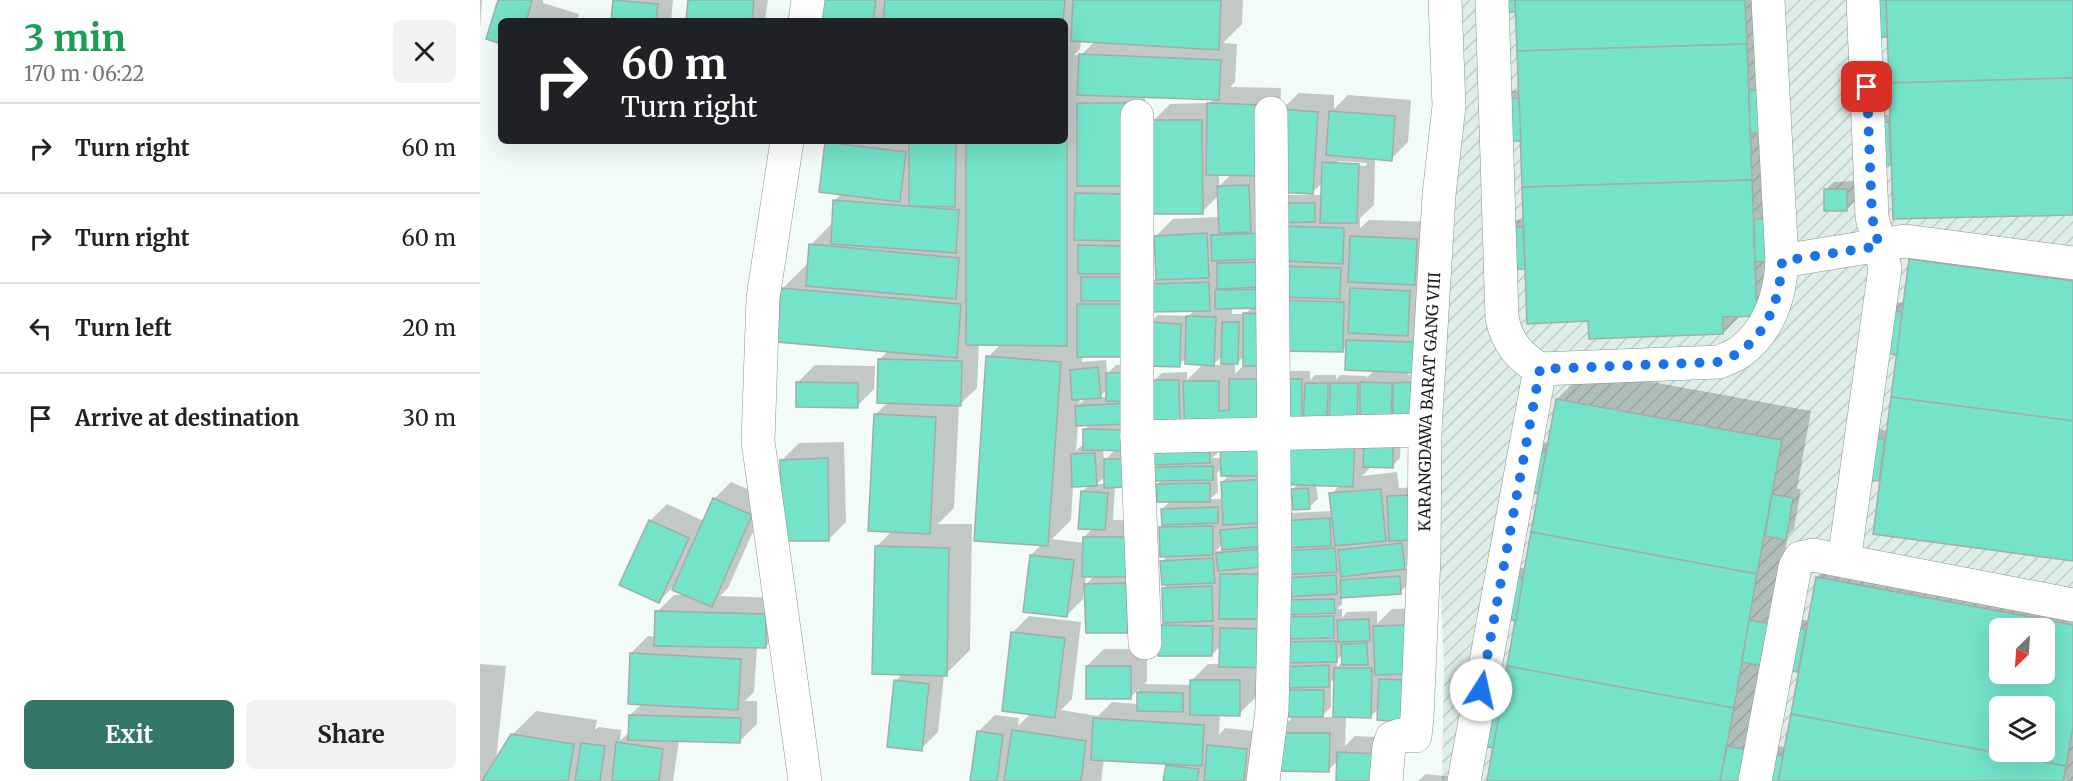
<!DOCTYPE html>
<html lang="en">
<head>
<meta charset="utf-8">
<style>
	:root { --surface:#fff; --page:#f2f2f2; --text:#222; --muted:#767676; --line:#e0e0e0; --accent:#347667 }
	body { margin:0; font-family:Merriweather,serif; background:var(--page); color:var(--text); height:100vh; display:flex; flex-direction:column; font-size:22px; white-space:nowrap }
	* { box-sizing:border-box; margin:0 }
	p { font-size:20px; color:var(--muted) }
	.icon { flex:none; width:33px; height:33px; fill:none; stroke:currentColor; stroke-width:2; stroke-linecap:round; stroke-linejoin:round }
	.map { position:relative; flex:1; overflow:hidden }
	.panel { display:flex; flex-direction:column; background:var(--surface); width:480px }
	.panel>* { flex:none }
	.hud { position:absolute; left:18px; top:18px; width:570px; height:126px; border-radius:9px; box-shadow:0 6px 24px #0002; background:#202124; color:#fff; overflow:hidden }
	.needle { width:39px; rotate:205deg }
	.buttons { position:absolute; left:1509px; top:618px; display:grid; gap:12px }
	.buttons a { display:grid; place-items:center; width:66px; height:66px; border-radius:9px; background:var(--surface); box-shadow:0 6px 24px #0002; font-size:30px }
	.pin { position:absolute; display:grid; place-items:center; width:51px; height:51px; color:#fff; margin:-26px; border-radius:12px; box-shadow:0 3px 9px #0006 }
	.me { position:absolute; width:66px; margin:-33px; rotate:10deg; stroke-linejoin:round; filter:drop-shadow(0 0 4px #0008) }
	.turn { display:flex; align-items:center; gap:21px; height:126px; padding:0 24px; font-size:27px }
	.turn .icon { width:78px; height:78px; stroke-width:2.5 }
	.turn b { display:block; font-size:42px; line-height:51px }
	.round { display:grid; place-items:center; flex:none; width:63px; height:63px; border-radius:9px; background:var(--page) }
	.overview { display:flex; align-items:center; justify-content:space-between; height:102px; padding:0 24px }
	h1 { font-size:36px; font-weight:700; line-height:45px; color:#1e9e55 }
	.cta { display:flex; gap:12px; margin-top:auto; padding:12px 24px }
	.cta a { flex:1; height:69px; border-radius:9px; background:var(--accent); color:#fff; font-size:24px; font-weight:700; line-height:69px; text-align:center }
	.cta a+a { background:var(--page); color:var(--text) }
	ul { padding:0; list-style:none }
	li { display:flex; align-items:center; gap:18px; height:90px; padding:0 24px; border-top:2px solid var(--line) }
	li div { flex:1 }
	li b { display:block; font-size:22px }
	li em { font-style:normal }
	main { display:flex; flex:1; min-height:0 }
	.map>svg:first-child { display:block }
</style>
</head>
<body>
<main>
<section class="panel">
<div class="overview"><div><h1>3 min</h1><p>170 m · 06:22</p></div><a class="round"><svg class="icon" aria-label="close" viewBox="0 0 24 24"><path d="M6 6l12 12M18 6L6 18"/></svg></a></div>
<ul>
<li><svg class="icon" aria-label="right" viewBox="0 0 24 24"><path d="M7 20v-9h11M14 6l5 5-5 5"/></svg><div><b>Turn right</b></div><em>60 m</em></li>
<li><svg class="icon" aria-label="right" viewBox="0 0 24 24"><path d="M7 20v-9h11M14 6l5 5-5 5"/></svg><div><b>Turn right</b></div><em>60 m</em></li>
<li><svg class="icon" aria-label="left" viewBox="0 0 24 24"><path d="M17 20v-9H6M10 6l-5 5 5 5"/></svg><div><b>Turn left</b></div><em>20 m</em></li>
<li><svg class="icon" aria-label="arrive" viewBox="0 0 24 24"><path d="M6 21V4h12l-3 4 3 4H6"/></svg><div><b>Arrive at destination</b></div><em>30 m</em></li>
</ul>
<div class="cta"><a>Exit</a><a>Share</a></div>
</section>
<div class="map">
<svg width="1593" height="781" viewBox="0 0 1593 781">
	<defs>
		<pattern id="industrial-furrows" width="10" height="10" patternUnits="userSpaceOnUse" patternTransform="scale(1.5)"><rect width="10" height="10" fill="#ddeee9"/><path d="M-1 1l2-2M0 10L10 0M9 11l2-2" fill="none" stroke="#bdccc7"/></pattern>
	</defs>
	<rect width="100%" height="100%" fill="#f2fbf8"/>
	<path fill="url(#industrial-furrows)" fill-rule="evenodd" d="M977,0H1593V781H962L964,665L951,392ZM1520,628H1564V674H1520ZM1520,706H1564V752H1520Z"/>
	<g fill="#0003" fill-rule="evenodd">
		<path d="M0,0H2L0,28Z"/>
		<path d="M19,0H63V3L99,14L97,21H21V42Z"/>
		<path d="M134,0H193L191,21H133Z"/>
		<path d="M210,0H288L285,21H207Z"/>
		<path d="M338,0H763L762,24L743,43L757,44L755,82L750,87L801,88L800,111L819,93L854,95V109L868,95L931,100L928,142L911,159L895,158L894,205L880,218V228L889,220L954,222L952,267L944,275H946L944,317L936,325L951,326L950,354L933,371H928V375L939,374V419L931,427H915V424L911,428H890V436L894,432H921L920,458L912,466H889V469L882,476L917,472L919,488L941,487L943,530L939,534L941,551L923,569H928L929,584L920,592L862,597V604L857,609H862V618L867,612L897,611V624L912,609L944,608L946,656L929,672L935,673L933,712L925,720L898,719L899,708L891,716H866L865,746L875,736L919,738L918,781H857L858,761L848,770L796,769V733L814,716H804L803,691L806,688L805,667L810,662H803L802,655L790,667H776V697L759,714H740L739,735L745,728L783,732L779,781H685L687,765L689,763L624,759L621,781H492L498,732L515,715L539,718L538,726L551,713L524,710L532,633L549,616L601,622L592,699L581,710L618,716L632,702L658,704L659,689L650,698H607V666L624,649H667V681L664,684L711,685V681L728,664H741V645L732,655L679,654L680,626L685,621L684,588L688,584H683L682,562L688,555H681L680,528L683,525L682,509L691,501H678V484L682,480H675V468L680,463H672L671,439L688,422H674L673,381L682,373L707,372V380L723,364L706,363V358L699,365L668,364L669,338L652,356L603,355L602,362L626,360L627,374L636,365H664V392L656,400L657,414L649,422H661V441L651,451H661V477L653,486H635L633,520L666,521V559L658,566H663L664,614L647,631L607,632L606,590H604L603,599L586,616L544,611L551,555L562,544L495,539L508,357L521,344H499L497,388L479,405L474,508L458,524H492L490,650L466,674H464L458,732L441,749L408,746L416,681L423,673L394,672L396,547L413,530L390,529L396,414L408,402H398L400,359L409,350L299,340L303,288L327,264L329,265L331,245L353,222L355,200L362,193L341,191L346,143L348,141H585V21H335ZM601,40L615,41L601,55H594L600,49ZM665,96L734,99L729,103L690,104L673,121L674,213L722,212L739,195L740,217L693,219L676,236L678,277L670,284V288H656V269H647L652,264V237L666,222L667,178L655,177L665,168ZM799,158L797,190L829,193V195H804L795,203L796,221H812L806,227V260H809L803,267L801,296H804L799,301L797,349L862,351L867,346V369L895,370L886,378V376L860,375L856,380V375H835L830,380V371H804L801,374V363H784L791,356V306H784L792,298V281H786L790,277L789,254L793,249L792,225L775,226L787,213L786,171ZM858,161L887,163L886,166L858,164ZM739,173L752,174L739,186ZM843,182V195H830ZM752,307H772L765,314H752ZM714,310L709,316L678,315L669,324V311ZM743,355V365H733ZM764,356V365L755,374V362H758ZM628,389V397H619ZM600,398H606L599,404ZM796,418V425H789ZM610,424L604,430V446H601L596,451L598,425ZM745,430H754L746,438ZM623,449H636L624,461ZM742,449V458H732ZM742,468L743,475H749L742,482L743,499H730L738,492L737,473ZM626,476V484H617ZM804,483L818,484L812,490L814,509L829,507L838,499L836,484L860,485L851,494L853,511L809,513L801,521L802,547L807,546L802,551V555H800L798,540L791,541L795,536L793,516L805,504ZM609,485L602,492L600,527L613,528L604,537V543L572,539L591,520L593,486ZM742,544L743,548L740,551H736ZM804,573H812L804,581ZM606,575H615L605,585ZM804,587H807V596L810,595L804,601L805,612H793L804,601ZM863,654V661L857,667V660ZM855,678V717H841L851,707V682Z"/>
		<path d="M1017,0H1295L1306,285L1261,315L1243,333L1110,320L1047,266L1045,268L1034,220L1045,219L1042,139L1029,91L1040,90L1037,11Z"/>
		<path d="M1388,0H1593V213L1412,162L1410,164L1400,115H1411L1409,33L1407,35Z"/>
		<path d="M1374,181V201L1366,210L1345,190L1354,182Z"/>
		<path d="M1460,230L1593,248V559L1402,477L1399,480L1392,428L1408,431L1418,353L1409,302L1425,303L1431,259Z"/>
		<path d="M335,365L395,366L394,389L377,406L318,382Z"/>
		<path d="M1106,370L1331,411L1317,489H1321L1314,529L1308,535L1294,615L1268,781H1008L1015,743L1011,694L1023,696L1037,620L1033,567L1046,569L1060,493L1041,489L1056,441L1069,443L1077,399Z"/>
		<path d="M364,442L366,522L349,539L302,460L319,443Z"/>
		<path d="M251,482L288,498L248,588L240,596L302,598V630L285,647H277L274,692L265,701H277V724L260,741L199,740L193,781H0V664L26,666L16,761L32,735L56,711L117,720L115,730L119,727L141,730L140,741L150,731V715L162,704L151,653L168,636L176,637L177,612L194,595H209L197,583L179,601L170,521L187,504L224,521L234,499Z"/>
		<path d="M1367,548L1593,591V781H1278L1292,745L1306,747L1320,671L1300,667L1316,618L1329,621L1337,577ZM1520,628H1564V674H1520ZM1520,706H1564V752H1520Z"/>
		<path d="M946,774L983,778V781H938Z"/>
	</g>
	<g fill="#74e3c9" stroke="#a4aca9" stroke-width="1.5" fill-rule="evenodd">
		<path d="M18,0H52L47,19L52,21H21V44L6,39Z"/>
		<path d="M133,0L178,4L176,21H131Z"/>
		<path d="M208,0H274L272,21H206Z"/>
		<path d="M337,0H396L393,21H333Z"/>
		<path d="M405,0H585L583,21H403Z"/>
		<path d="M593,0H741L739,50L591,41Z"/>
		<path d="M1016,0H1035L1036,12L1016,13Z"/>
		<path d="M1035,0H1265L1267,44L1037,51Z"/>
		<path d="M1386,0H1406L1407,37H1387Z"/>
		<path d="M1406,0H1593V78L1409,83Z"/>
		<path d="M1267,44L1272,180L1042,187L1037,51Z"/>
		<path d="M599,54L741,60L739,100L597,95Z"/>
		<path d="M1593,78V215L1413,219L1409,83Z"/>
		<path d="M585,84H587V346L486,345V141H585Z"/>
		<path d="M1269,90H1290L1291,133H1270Z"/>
		<path d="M1019,98H1039L1041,141H1021Z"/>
		<path d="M597,103H648L649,186H597Z"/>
		<path d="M727,103L785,105L784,176L726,175Z"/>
		<path d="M801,109L838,112L833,194L795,192Z"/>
		<path d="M849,111L915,116L912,161L846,155Z"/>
		<path d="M672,120H722L723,214H673Z"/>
		<path d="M1409,122L1411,165H1391L1390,123Z"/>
		<path d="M429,141H476L475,207L429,206Z"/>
		<path d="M345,142L426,152L420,202L339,192Z"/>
		<path d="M842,162L879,164L877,223H840Z"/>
		<path d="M1272,180L1277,316L1243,317V334L1109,339L1108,321L1047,324L1042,187Z"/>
		<path d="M769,185L771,232L739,233L737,186Z"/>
		<rect x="1344" y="189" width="23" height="22"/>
		<path d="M595,193L651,194L650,241L594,240Z"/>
		<path d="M353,200L479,210L476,253L351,244Z"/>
		<path d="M794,203H835V222L794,223Z"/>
		<path d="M1295,218L1297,261L1275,262L1274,219Z"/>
		<path d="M805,226L864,228L863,264L804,261Z"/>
		<path d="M1024,227H1043L1045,269L1026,270Z"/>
		<path d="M727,233L729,278L676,280L674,236Z"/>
		<path d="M784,233L785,259L732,261L731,235Z"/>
		<path d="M870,236L937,239L935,285L868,282Z"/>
		<path d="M329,244L479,258L476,299L326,286Z"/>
		<path d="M598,245L644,246V274H598Z"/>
		<path d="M1429,259L1593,281V421L1411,397Z"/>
		<path d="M781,262L782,287L737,289V263Z"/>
		<path d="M801,266L861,268L860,299L800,297Z"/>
		<rect x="601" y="277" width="47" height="24"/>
		<path d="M729,282L730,311L670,312L669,284Z"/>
		<path d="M301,288L481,304L477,358L297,342Z"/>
		<path d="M870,288L930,291L928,336L868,333Z"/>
		<path d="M784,289V308L735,309V290Z"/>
		<path d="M797,300L864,302L863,352L796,351Z"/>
		<path d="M597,304H653L652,357H597Z"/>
		<path d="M1400,309L1422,312L1417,355L1394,351Z"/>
		<path d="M763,313L783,314V366H763Z"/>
		<path d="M706,316L736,317L734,366L705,364Z"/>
		<path d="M668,322L701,324L700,367L667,366Z"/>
		<path d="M742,322H759L758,364H741Z"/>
		<path d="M866,340L935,342L933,373L865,370Z"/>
		<path d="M506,356L581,362L568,546L494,541Z"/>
		<path d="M398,359L482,361L481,406L397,403Z"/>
		<path d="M618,367L621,398L592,400L590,370Z"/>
		<path d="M626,373H657V402L626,401Z"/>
		<path d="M749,379H785V431H705L703,381H739V411L749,410Z"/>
		<rect x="794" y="379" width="28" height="49"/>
		<path d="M672,380H699L700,423H673Z"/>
		<path d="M316,382L378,383V408L316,407Z"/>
		<path d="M880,382L912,383L911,430H880Z"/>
		<path d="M931,382L932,429H913V383Z"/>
		<path d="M825,383H848L847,429L823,427Z"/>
		<path d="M850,383H878L877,429L849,428Z"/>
		<path d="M1411,397L1593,421V561L1393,534Z"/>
		<path d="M1076,399L1302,440L1277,574L1051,532Z"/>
		<path d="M647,403L649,424L596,426L595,406Z"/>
		<path d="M394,414L456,417L450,534L388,531Z"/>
		<path d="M603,429L653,430V451L603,450Z"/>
		<path d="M796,434L875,437L873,487L795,484Z"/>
		<path d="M1383,436L1405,439L1399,481L1377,479Z"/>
		<path d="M729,437L730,463L671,465L670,438Z"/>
		<path d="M884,440H913V468L883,467Z"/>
		<path d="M740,441H786L787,476H741Z"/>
		<path d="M1046,449L1066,452L1058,494L1039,491Z"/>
		<path d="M615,453L617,486L592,487L591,454Z"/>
		<path d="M348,458L349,541H302L300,460Z"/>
		<path d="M624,459H653V487L624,488Z"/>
		<path d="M733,466V480L674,481V467Z"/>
		<path d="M786,479L789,523L743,525L741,482Z"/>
		<path d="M730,483V502H677L676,484Z"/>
		<path d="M828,488L830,509L813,510L811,489Z"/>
		<path d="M901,489L906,541L855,546L849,493Z"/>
		<path d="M601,491L628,493L625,530L598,529Z"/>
		<path d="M1292,494L1313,498L1306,540L1285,536Z"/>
		<path d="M933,495L935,540L909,541L907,496Z"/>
		<path d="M233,498L272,515L232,607L192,590Z"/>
		<path d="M738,507V523L682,525L681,509Z"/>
		<path d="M850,518L851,546L800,548L799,521Z"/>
		<path d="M169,520L209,538L179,603L139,585Z"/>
		<path d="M733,526V555L680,557L679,527Z"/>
		<path d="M786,526L787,546L742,550L740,530Z"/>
		<path d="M1051,532L1277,574L1254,708L1027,666Z"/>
		<path d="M603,537H650V577H602Z"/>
		<path d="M922,543L925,569L861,577L858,550Z"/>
		<path d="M395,546L469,548L467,676L392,674Z"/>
		<path d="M790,548L792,566L738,571L736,553Z"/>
		<path d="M855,548L857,572L802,575L800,551Z"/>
		<path d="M550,555L594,560L587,617L543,612Z"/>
		<path d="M733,558L735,583L682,585L680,561Z"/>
		<path d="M740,574H788V619H739Z"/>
		<path d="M856,575L857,594L806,597L805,578Z"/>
		<path d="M1024,575L1043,578L1036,621L1016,617Z"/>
		<path d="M920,576L921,594L861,598L860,580Z"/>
		<path d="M1336,577L1593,625V727L1586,766L1311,714ZM1520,628H1564V674H1520ZM1520,706H1564V752H1520Z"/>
		<path d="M646,583L648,633H606L604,584Z"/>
		<path d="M732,586L733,621L683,623L682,588Z"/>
		<path d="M854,599L855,613L804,615L803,600Z"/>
		<path d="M175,611L286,614V648L174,646Z"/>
		<path d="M854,616V638L803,639L802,617Z"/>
		<path d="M889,619L890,641L858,642L857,620Z"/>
		<path d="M1269,620L1291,624L1283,666L1262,662Z"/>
		<path d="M678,625L733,626L732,656H678Z"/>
		<path d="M928,625L929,674L895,675L893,626Z"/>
		<path d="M1306,626L1326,630L1318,672L1298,668Z"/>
		<path d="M740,628L791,629V668L739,667Z"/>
		<path d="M531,632L585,638L575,718L522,711Z"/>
		<path d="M856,641L857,662L801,663L800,642Z"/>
		<path d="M887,643L888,665H862L861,644Z"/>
		<path d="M150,653L261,659L258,710L148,704Z"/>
		<path d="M849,665V687L805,688L804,667Z"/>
		<rect x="606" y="666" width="45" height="33"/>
		<path d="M1027,666L1254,708L1240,781H1007Z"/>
		<path d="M854,668H892L891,718L853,717Z"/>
		<path d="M899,679L928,680L925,722L897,720Z"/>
		<path d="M414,680L449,684L442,751L407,747Z"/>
		<path d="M710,680H760V716L710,715Z"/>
		<path d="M802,690H844L843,717H802Z"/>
		<path d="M657,692L703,693V712L657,711Z"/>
		<path d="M1001,702L1021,705L1013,748L993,744Z"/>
		<path d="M1311,714L1586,766L1583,781H1298Z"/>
		<path d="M149,715L261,718L260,743L148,740Z"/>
		<path d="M613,718L724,725L722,766L611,760Z"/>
		<path d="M532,730L606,741L601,781H524Z"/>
		<path d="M497,731L523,735L517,781H490Z"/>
		<path d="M795,733H850L849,772L795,771Z"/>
		<path d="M31,734L94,744L88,781H2Z"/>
		<path d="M136,742L183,749L179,781H132Z"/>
		<path d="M101,743L125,746L120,781H95Z"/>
		<path d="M727,745L767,749L764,781H724Z"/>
		<path d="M1247,746L1268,750L1262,781H1240Z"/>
		<path d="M857,752L903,754L902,781H856Z"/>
		<path d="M1282,752L1303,756L1298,781H1277Z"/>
		<path d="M686,765L719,769L717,781H683Z"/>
	</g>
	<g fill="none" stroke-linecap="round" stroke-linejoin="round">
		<g stroke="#8c9491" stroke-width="34">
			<g id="minor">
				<path d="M1012,0L1022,318C1027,342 1039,357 1060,369L1239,362C1246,359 1254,356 1260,352C1290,330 1300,296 1302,261L1288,0"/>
				<path d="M325,21L328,0"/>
				<path d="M657,116V437L665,643"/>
				<path d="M307,141L283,298L278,441L325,781"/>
				<path d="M1302,261L1425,241L1593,263"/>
				<path d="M657,437L945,430"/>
				<path d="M1364,561L1593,605"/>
				<path d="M783,781L792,710L795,574L791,113"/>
				<path id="s1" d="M906,781L909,746L912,738L921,735L935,736L937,717L944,557L945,430L959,195L969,106L965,0"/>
				<path d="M984,781L1060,369"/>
				<path d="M1275,781L1315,567L1320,558L1333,555L1364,561L1405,268L1392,217L1383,0"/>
			</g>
		</g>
		<use href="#minor" stroke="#fff" stroke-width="33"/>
	</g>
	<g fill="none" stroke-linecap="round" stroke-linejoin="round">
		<path stroke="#1a73e8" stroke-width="10" stroke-dasharray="0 18" d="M1001,690L1060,369L1239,362C1246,359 1254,356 1260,352C1290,330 1300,296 1302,261L1399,246L1392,217L1387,87"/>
	</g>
	<g text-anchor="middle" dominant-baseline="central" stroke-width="4.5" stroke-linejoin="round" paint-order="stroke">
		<g font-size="16" fill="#181b1a" stroke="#f2fbf8">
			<text stroke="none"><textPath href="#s1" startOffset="402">KARANGDAWA BARAT GANG VIII</textPath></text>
		</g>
	</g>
</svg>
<div class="buttons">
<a><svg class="needle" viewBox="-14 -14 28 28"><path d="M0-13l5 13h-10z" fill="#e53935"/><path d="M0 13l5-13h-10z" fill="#767676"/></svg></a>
<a><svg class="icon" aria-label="layers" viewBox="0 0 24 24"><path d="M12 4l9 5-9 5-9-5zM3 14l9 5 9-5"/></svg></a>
</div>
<div class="pin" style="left:1387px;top:87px;background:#d93025"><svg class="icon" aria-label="arrive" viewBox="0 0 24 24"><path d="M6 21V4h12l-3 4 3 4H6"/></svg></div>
<svg class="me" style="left:1001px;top:690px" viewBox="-20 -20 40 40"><circle r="19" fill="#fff"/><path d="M0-13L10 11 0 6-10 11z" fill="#1a73e8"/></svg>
<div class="hud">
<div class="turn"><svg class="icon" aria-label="right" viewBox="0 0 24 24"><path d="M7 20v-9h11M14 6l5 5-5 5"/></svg><div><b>60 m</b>Turn right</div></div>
</div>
</div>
</main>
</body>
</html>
